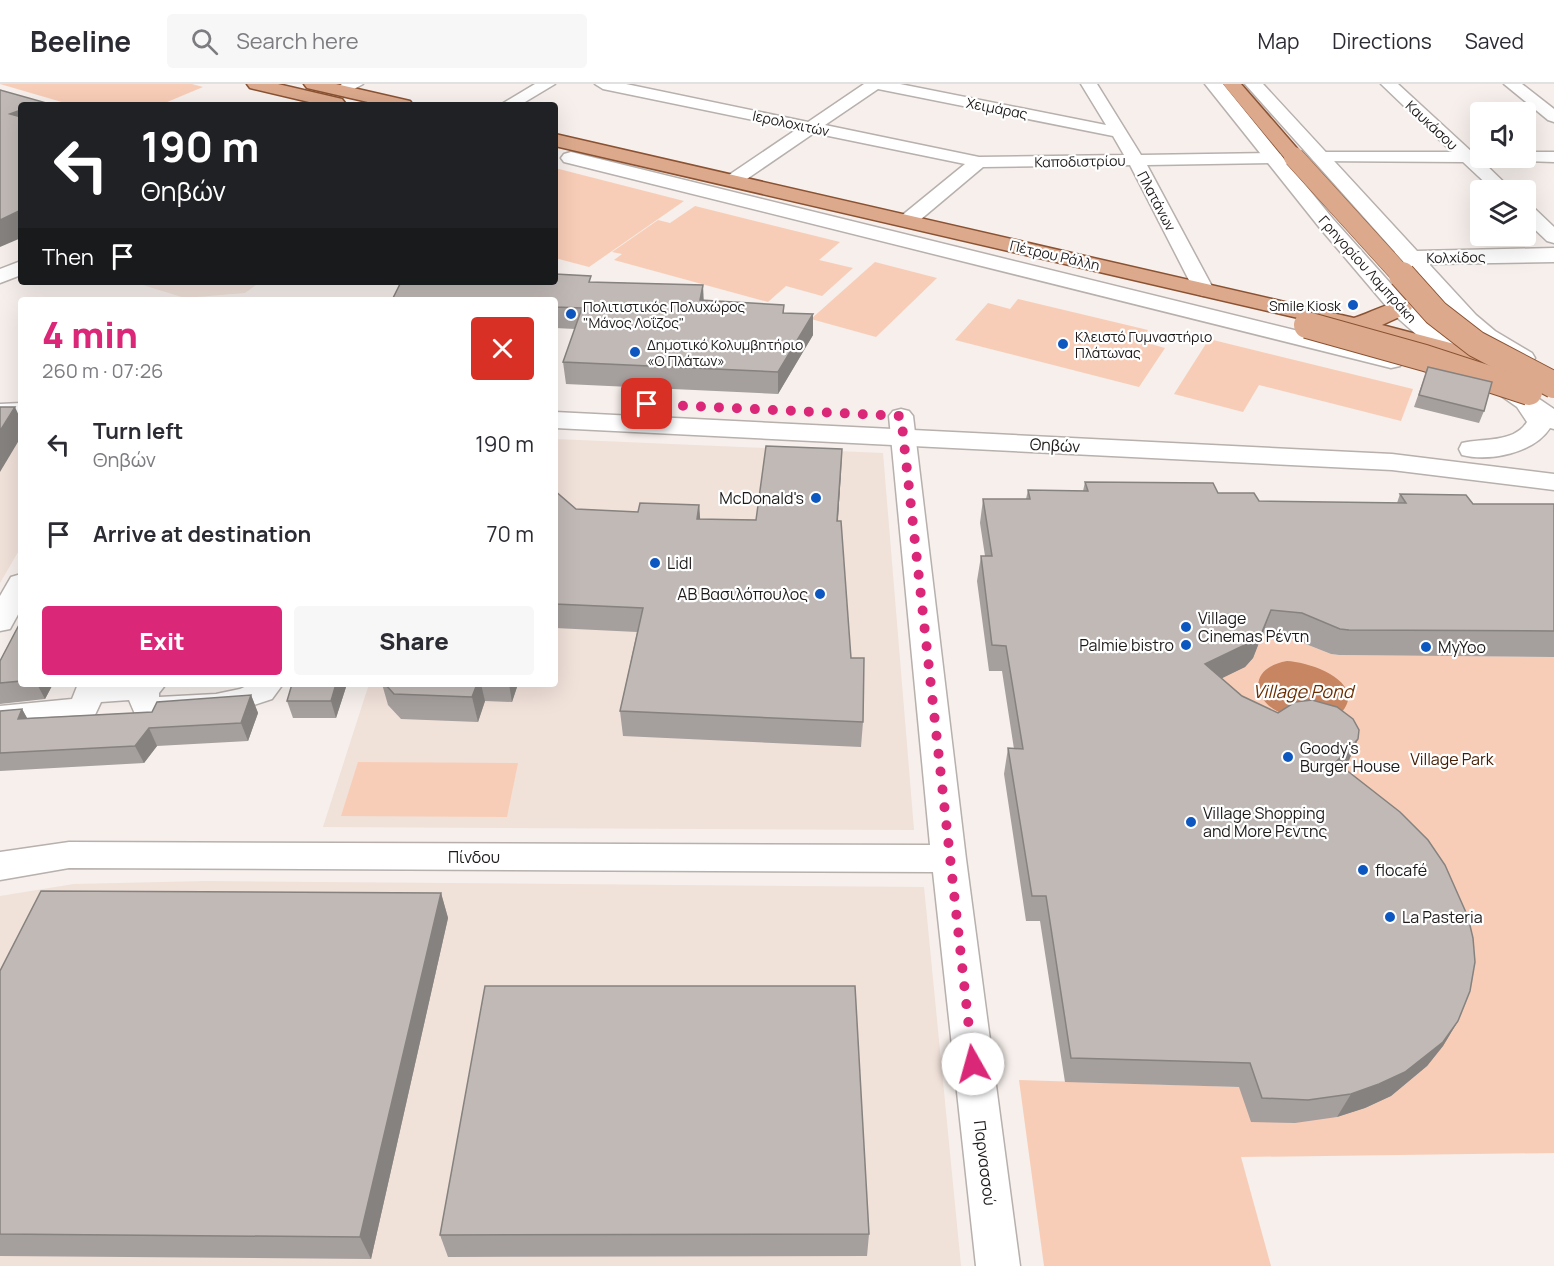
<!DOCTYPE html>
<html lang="en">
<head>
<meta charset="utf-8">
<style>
	:root { --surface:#fff; --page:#f7f7f7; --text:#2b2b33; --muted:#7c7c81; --line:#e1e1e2; --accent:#db2777 }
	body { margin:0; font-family:Manrope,sans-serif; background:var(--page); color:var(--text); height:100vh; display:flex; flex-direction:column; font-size:22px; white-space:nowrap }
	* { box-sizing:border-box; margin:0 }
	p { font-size:20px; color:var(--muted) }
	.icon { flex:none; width:33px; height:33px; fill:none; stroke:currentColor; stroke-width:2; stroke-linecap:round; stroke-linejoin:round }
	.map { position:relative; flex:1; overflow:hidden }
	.side { position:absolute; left:18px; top:213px; width:540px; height:390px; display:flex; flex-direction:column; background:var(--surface); border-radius:6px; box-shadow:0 6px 24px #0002 }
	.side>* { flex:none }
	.guide { position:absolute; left:18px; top:18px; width:540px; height:183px; border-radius:6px; box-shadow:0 6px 24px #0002; background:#202124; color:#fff; overflow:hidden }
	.controls { position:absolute; left:1470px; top:18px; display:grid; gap:12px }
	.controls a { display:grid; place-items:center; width:66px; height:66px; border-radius:6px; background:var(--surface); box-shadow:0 6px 24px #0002; font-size:30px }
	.pin { position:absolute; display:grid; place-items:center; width:51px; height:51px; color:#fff; margin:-26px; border-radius:12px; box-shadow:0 3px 9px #0006 }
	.me { position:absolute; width:66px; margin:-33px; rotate:353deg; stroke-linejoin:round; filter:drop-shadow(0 0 4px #0008) }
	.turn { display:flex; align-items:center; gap:21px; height:126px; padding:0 24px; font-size:27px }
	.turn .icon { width:78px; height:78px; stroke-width:2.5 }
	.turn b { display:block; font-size:42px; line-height:51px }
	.then { display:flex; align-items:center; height:57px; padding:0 24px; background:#0003; gap:12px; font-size:22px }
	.round { display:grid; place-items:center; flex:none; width:63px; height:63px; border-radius:6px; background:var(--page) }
	.overview { display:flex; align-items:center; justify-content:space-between; height:102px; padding:0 24px }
	h1 { font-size:36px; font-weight:800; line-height:45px; color:var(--accent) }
	.button { display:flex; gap:12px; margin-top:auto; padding:12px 24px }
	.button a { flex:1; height:69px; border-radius:6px; background:var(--accent); color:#fff; font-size:24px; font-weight:800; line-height:69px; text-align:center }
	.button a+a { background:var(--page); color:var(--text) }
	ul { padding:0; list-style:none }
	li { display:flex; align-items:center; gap:18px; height:90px; padding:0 24px }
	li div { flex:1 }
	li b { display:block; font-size:22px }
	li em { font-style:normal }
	header { display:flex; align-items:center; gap:36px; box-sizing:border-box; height:84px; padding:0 30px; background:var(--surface); border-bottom:2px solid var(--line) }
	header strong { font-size:28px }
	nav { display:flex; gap:33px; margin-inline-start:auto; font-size:21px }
	.search { width:420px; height:54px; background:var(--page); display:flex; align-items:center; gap:15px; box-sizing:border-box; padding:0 21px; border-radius:6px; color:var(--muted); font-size:22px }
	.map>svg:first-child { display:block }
</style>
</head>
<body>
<header>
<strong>Beeline</strong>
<div class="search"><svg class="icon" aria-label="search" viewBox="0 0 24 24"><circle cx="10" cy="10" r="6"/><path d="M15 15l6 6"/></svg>Search here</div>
<nav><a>Map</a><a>Directions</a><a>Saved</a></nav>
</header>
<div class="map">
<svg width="1554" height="1182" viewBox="0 0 1554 1182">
	<rect width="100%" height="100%" fill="#f6efeb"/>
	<g fill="#f0e1d9">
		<path d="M133,198H260L245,209L185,214Z"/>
		<path d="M21,344V463L0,499V345Z"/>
		<path d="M555,355L883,369L914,746L323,743L369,600H555Z"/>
		<path d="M208,797L924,803L961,1182H0V812L74,800Z"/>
	</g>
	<g fill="#f8cdb7">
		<path d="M0,0H192L203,3L160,21H72Z"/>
		<path d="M555,84L684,117L589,183L555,174Z"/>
		<path d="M695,122L840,158L819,176L853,184L822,212L786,202L768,218L614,176L622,170L612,168L658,136L670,139Z"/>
		<path d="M875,178L937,194L876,253L811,235Z"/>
		<path d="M1018,215L1148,246L1140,257L1165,264L1139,303L955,256L988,219L1010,225Z"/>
		<path d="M1209,255L1413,305L1401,337L1259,301L1243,328L1174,310Z"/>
		<path d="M1255,551L1293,555L1331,570L1339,571L1554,573V1069L1241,1073L1271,1182H1044L1019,996L1239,1003L1337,1033L1365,1024L1391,1012L1427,982L1342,687L1347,681L1302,641L1201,593Z"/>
		<path d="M358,678L517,679H518L507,733L341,732Z"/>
	</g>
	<path fill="#c78561" d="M1287,577C1312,578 1372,600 1338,632C1323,632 1301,635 1286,631C1254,621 1244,585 1287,577Z"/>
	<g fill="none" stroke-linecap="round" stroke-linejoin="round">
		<g stroke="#b7b0ad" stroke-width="3">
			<g id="street">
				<path d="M342,0H363L347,9H335L333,6Z"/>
				<path d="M535,0H555L520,21H500Z"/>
				<path d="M595,0H626L808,38L864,0H900L1106,41L1081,0H1097L1141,71L1274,69L1280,70L1283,74L1280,78L1274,79L1147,81L1214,206L1211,210L1204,212L1197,210L1194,206L1130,81L983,83L914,141H900L897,137L900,133L965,80L814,49L738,101H726L723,97L726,93L797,45L603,5ZM878,5L1113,52L1124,71L979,73L825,41Z"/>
				<path d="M1381,0H1398L1472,68H1480V74H1488L1483,78L1512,106H1493L1463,78L1314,77L1311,73L1314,69L1320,68H1452Z"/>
				<path d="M1504,0H1522L1554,25V38L1548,36Z"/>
				<path d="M1526,68H1554V78L1520,77L1518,74H1526Z"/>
				<path d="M1526,121L1533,123L1554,143V159L1547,157L1526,137Z"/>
				<path d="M21,177V191L0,199V185Z"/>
				<path d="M901,325L909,327L913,332L966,775L1020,1182H976L933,788L69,784L0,796V768L69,758L930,761L889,332L893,327Z"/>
				<path d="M21,490V525L10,545L0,547V512L11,493Z"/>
				<path d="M78,600H166L159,609V613L216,610L240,605L251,600H283L272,615L233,628L154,635L135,630L129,616L101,618L94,633L83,636L0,644V622L72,615Z"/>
			</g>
		</g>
		<g stroke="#b7b0ad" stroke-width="3">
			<g id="secondary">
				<path d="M1205,0H1223L1333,135L1408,219L1442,249L1554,325V345L1550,344C1534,369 1490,378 1462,371L1459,365L1462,359C1484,354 1514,359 1527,338L1517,323L1426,259L1392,229L1319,143Z"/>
				<path d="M1245,0H1263L1417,167L1554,164V178L1429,180L1476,231L1495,247L1532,269L1535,274L1532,279C1494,289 1429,207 1406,180L1391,179L1388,174L1395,168Z"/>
				<path d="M571,68L1400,272L1403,277L1400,282L1391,284L564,78L561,74L564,70Z"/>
				<path d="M21,319V335L0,336V320Z"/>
				<path d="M555,328L1392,370L1554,390V406L1392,386L555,344Z"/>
			</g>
		</g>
		<g stroke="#8a5232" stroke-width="3">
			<g id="primary">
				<path d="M247,0H278L342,15L345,19L344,21H322L250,4Z"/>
				<path d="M304,0H336L410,17L413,21H381L307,4Z"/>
				<path d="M1223,0H1241L1301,69L1304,73L1301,77H1287Z"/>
				<path d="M555,50L1354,234C1371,229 1393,215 1408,219L1412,224L1408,229L1382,241L1523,278L1526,283L1523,288L1514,290L1320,239L555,62Z"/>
			</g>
		</g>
		<use href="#street" fill="#fff" fill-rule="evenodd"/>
		<use href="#secondary" fill="#fff" fill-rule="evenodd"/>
		<use href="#primary" fill="#dca98c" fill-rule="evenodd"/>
		<g stroke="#8a5232" stroke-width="21" stroke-linecap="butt">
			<path id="primary-bridge-far1" d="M1294,73L1403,193"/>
		</g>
		<g stroke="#8a5232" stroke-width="28" stroke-linecap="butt">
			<g id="primary-bridge">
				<path d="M1402,191L1436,229L1476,260L1554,301"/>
				<path d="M1307,241L1425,274L1529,308"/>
			</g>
		</g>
		<use href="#primary-bridge-far1" stroke="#dca98c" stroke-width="20"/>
		<use href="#primary-bridge" stroke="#dca98c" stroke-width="26"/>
	</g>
	<g fill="#a59f9d">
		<path d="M591,198L703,201V216L784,221V229L813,251L778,310L566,300L563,278L575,245L555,244V216Z"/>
		<path d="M1428,283L1484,327L1479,339L1414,323Z"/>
		<path d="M842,365L838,437L851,574L863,638L861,663L623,652L620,627L637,548L555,544V407L576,425L638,428L699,421L700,435L756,436Z"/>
		<path d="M1085,398L1218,409L1259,417L1397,419L1400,410L1473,420H1554V573L1339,571L1331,570L1293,555L1262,551L1253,574L1245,583L1221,594L1242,612L1278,629L1358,655L1347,681L1344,684L1458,937L1443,962L1427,982L1391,1012L1365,1024L1337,1033L1295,1039L1251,1038L1239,1003L1065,998L1040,837H1026L1004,690L1008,664L1014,665L1002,587H989L977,497L981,472H985L980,439L983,415H1026L1028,406L1083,407Z"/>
		<path d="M21,537V600H53L45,615L0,620V577Z"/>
		<path d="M292,600H347L336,634H293L287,617Z"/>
		<path d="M382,600H518L512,618L485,617L478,638L401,635L388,621Z"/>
		<path d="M251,611L258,629L248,657L157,662L144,679L0,687V627L22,625L27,634L152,628Z"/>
		<path d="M441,809L448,834L371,1175L0,1172V887Z"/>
		<path d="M869,1150L867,1172L448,1173L440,1151Z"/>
	</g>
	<g fill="#86827f">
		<path d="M43,18L44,21H34Z"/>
		<path d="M21,26V50L10,30Z"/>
		<path d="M21,126V154L0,163V136Z"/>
		<path d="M703,201L704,222L700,216Z"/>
		<path d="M813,230V251L778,310V288Z"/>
		<path d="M15,323L21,336V353L0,388V347Z"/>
		<path d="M842,365L841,389L836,461L837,437Z"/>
		<path d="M699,421L701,445L697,435Z"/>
		<path d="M1271,526L1262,551L1253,574L1245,583L1198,606L1205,580Z"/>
		<path d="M37,600H53L45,615Z"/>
		<path d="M336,600H347L336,634L331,617Z"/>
		<path d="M477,600H481L485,617L478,638L472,613Z"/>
		<path d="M509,600H518L512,618Z"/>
		<path d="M251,611L258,629L248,657L241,639Z"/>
		<path d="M22,625L32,643L18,635Z"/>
		<path d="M149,644L157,662L144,679L135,662Z"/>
		<path d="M1358,655L1347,681L1325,703L1336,678Z"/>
		<path d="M441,809L448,834L371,1175L360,1153Z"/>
		<path d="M1458,937L1443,962L1427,982L1391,1012L1365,1024L1337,1033L1351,1010Z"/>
	</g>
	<g fill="#c0b9b6" stroke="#86827f" stroke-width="1.5">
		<path d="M0,6L43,18L34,21H21V26L10,30L21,33V126L0,136Z"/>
		<path d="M555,190L591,192L589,198L703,201L700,216L784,221L783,229L813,230L778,288L563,278L582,224L555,223V216H392L401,198H555Z"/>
		<path d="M1428,283L1492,298L1484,327L1419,311Z"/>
		<path d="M0,323H15L0,347Z"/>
		<path d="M766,362L842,365L837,437H841L851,574H864L863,638L620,627L643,524L555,520V407L576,425L638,428L640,419L699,421L697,435L756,436Z"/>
		<path d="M1085,398L1213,399L1218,409H1254L1259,417L1406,419L1400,410L1466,411L1473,420H1554V547L1349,546L1340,545L1302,529L1271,526L1262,548L1253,557L1205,580L1242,612L1278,629L1295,618L1312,616L1337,623L1353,635L1359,646L1358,655L1336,678L1400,728L1428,756L1445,781L1468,833L1473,854L1475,878L1470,907L1458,937L1443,958L1405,988L1379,1000L1351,1010L1308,1016L1262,1014L1250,979L1071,974L1046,812H1032L1008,664L1023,665L1006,562L992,561L981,472H992L983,415H1030L1028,406L1088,407Z"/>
		<path d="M21,537V597L0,599V577Z"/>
		<path d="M292,600H336L331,617H287Z"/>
		<path d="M385,600H477L472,613L394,610Z"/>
		<path d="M251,611L241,639L149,644L135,662L0,669V627L22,625L18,635L152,628L157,618Z"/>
		<path d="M41,807L441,809L360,1153L0,1150V887Z"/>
		<path d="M485,902H855L869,1150L440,1151Z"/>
	</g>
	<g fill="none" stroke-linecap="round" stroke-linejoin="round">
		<path stroke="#db2777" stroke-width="10" stroke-dasharray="0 18" d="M647,320L901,332L973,980"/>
	</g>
	<g fill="#0d57c1" stroke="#fff" stroke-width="2">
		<circle cx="1353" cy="221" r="6"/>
		<circle cx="571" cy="230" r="6"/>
		<circle cx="1063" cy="260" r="6"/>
		<circle cx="635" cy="268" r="6"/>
		<circle cx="816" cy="414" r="6"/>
		<circle cx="655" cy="479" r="6"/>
		<circle cx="820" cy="510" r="6"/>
		<circle cx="1186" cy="543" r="6"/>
		<circle cx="1186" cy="561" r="6"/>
		<circle cx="1426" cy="563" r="6"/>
		<circle cx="1288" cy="673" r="6"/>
		<circle cx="1191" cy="738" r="6"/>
		<circle cx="1363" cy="786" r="6"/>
		<circle cx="1390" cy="833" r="6"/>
	</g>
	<g text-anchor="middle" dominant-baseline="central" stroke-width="4.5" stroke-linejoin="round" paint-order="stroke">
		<g font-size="14" fill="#1d1a19" stroke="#fff">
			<text transform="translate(997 24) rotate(11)">Χειμάρας</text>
			<text transform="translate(791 39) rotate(12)">Ιερολοχιτών</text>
			<text transform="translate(1432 41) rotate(43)">Καυκάσου</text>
			<text transform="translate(1080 77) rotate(-1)">Καποδιστρίου</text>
			<text transform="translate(1157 117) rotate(62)">Πλατάνων</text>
			<text transform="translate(1055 171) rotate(13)">Πέτρου Ράλλη</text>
			<text transform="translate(1456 173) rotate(-1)">Κολχίδος</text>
			<text transform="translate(1368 185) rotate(48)">Γρηγορίου Λαμπράκη</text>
		</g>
		<g font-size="14" fill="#1d1a19" stroke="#fff" text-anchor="start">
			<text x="1341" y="221" text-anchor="end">Smile Kiosk</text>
			<text x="583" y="222">Πολιτιστικός Πολυχώρος<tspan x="583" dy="16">"Μάνος Λοΐζος"</tspan></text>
			<text x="1075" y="252">Κλειστό Γυμναστήριο<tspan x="1075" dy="16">Πλάτωνας</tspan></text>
			<text x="647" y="260">Δημοτικό Κολυμβητήριο<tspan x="647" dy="16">«Ο Πλάτων»</tspan></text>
		</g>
		<g font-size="16" fill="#1d1a19" stroke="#fff">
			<text transform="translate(1055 361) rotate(3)">Θηβών</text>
			<text x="474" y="773">Πίνδου</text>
			<text transform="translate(985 1079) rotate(83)">Παρνασσού</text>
		</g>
		<g font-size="16" fill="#1d1a19" stroke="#fff" text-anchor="start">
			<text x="804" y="414" text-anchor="end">McDonald's</text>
			<text x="667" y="479">Lidl</text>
			<text x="808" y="510" text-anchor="end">ΑΒ Βασιλόπουλος</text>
			<text x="1198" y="534">Village<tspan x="1198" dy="18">Cinemas Ρέντη</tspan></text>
			<text x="1174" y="561" text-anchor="end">Palmie bistro</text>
			<text x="1438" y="563">MyYoo</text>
			<text x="1300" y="664">Goody's<tspan x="1300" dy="18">Burger House</tspan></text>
			<text x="1203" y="729">Village Shopping<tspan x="1203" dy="18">and More Ρεντης</tspan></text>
			<text x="1375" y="786">flocafé</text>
			<text x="1402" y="833">La Pasteria</text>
		</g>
		<g font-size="16" fill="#461c00" stroke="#fff">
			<text x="1452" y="675">Village Park</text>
		</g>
		<g font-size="18" font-style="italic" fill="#6b2f02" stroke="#fff">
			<text x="1303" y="607">Village Pond</text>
		</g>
	</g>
</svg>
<div class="controls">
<a><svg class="icon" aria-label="sound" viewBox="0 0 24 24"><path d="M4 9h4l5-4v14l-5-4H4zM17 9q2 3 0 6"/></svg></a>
<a><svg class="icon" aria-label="layers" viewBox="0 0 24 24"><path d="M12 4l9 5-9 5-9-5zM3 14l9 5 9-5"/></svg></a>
</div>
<div class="pin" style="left:647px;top:320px;background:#d93025"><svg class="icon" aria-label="arrive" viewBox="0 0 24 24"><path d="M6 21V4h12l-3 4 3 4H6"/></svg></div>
<svg class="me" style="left:973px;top:980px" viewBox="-20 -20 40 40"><circle r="19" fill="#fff"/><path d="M0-13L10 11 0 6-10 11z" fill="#db2777"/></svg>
<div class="guide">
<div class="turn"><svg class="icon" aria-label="left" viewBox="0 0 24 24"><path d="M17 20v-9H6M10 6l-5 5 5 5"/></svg><div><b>190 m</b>Θηβών</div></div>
<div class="then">Then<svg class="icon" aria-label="arrive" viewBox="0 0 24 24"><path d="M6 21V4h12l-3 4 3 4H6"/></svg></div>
</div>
<section class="side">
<div class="overview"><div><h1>4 min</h1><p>260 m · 07:26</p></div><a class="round" style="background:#d93025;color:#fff"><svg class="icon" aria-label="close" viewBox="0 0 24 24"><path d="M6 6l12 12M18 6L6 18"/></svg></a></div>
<ul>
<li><svg class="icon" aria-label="left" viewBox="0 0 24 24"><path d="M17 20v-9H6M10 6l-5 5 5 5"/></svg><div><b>Turn left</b><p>Θηβών</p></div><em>190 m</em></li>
<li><svg class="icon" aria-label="arrive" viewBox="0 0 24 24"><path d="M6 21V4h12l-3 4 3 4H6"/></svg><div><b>Arrive at destination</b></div><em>70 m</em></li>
</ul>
<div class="button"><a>Exit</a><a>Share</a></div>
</section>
</div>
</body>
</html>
